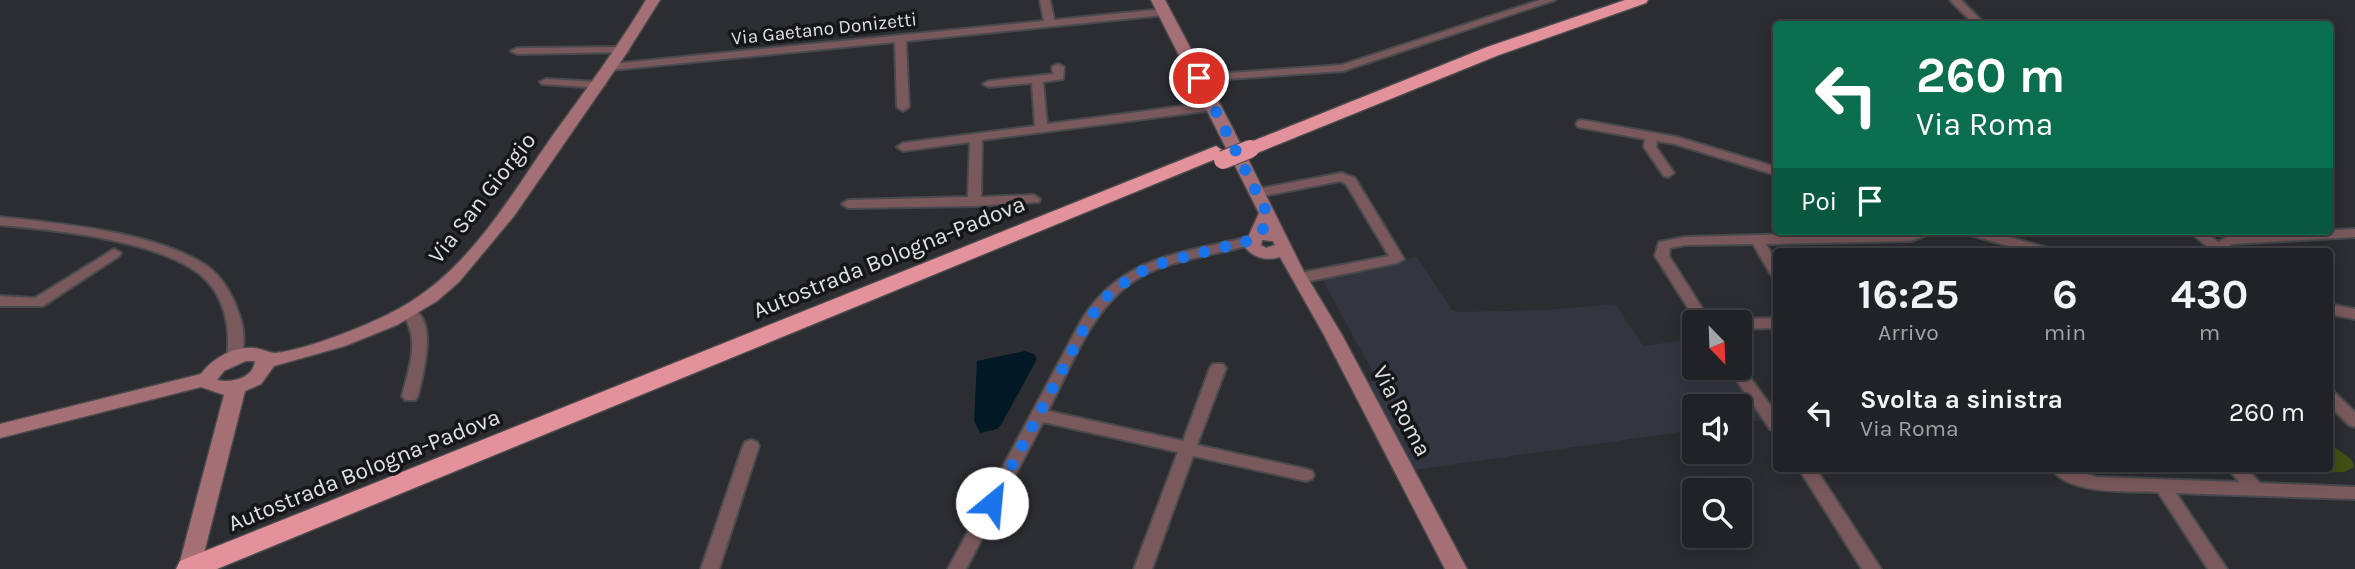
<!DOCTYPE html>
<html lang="it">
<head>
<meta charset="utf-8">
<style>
	:root { --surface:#212225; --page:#292a2d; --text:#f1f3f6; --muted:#a2a4a7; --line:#3e3f42 }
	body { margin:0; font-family:Karla,sans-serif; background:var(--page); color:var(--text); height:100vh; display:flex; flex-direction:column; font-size:26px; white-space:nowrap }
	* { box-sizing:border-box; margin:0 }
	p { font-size:23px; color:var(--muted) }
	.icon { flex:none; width:38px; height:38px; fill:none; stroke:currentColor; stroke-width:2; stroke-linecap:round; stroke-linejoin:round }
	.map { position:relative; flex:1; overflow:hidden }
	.details { position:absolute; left:1773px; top:248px; width:560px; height:224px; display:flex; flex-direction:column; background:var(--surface); border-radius:7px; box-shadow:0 4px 18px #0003,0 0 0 2px var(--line) }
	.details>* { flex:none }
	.guide { position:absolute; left:1773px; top:21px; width:560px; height:214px; border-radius:7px; box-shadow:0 4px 18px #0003,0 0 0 2px var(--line); background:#0b6e4f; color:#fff; overflow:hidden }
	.needle { width:46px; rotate:157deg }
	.controls { position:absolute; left:1682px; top:310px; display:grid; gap:14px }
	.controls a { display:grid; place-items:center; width:70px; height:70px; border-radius:7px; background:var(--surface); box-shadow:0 4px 18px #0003,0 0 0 2px var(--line); font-size:35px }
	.pin { position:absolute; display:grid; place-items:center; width:60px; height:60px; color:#fff; margin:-30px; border:4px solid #fff; border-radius:50%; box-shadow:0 2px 7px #0007 }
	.me { position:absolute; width:77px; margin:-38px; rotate:28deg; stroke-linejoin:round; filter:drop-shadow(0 0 5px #0008) }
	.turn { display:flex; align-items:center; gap:24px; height:147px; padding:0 28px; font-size:32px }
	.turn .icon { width:91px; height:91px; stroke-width:2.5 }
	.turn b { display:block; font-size:49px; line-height:60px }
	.then { display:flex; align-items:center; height:66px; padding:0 28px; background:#0003; gap:14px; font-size:26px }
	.eta { display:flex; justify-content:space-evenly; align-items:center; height:119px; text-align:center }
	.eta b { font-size:42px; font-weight:700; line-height:49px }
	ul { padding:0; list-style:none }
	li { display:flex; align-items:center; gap:21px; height:91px; padding:0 28px }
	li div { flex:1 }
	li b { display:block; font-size:26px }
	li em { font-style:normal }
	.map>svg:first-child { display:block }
</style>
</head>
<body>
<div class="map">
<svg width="2355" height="569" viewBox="0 0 2355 569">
	<rect width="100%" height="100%" fill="#2c2d31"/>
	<path fill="#333640" d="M1417,257L1452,310L1458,312L1546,310L1615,304L1643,346L1694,339V368H1725L1763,420L1740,424V406H1694V430L1413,470L1368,382L1377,380L1320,275Z"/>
	<path fill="#415113" d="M2329,443L2352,460L2354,467L2344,472L2315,473L2312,469H2329Z"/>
	<path fill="#011925" d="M1025,351L1034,354L1037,359L1001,425L997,429L980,433L974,420L977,361Z"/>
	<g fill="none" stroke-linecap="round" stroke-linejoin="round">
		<g stroke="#494a4d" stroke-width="4">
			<g id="street">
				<path d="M1040,0H1050L1054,20L1164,9L1169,12L1164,15L906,41L909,107L903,111L897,107L895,42L612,70L606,67L612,64L1044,21Z"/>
				<path d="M1540,0H1555L1343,71L1199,81L1193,78L1199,75L1342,65Z"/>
				<path d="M1950,0H1961L1985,24H1974Z"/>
				<path d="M623,47L629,50L627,52L517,54L511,51L517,48Z"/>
				<path d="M1058,64L1064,67L1063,79L1043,82L1047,124L1214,102L1220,106L1214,110L982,140L981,197L1034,195L1040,199L1039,202L974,206L848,208L842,204L848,200L968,197L970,142L903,151L897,147L903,143L1035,126L1032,83L989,87L983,84L989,81L1053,74L1052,67Z"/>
				<path d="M546,79L599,82L605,85L599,88L542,84L540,82Z"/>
				<path d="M1582,120L1677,137L1776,167V175L1675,144L1657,141L1656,147L1674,173L1668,177L1664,176L1644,147L1645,139L1578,127L1576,124L1578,121Z"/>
				<path d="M1341,173L1355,178L1404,259L1397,263L1300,283L1295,281L1293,278L1300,273L1389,256L1346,184L1340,181L1258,197L1252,193L1258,189Z"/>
				<path d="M0,217C59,223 164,233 211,269C224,280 234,298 239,314C244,328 246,347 239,361H229L227,357C231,329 225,297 203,277C161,240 55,230 0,225Z"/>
				<path d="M2355,229V237L2232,244L2222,252H2207L2210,249L2189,231H2204L2218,242L2228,236Z"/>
				<path d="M1913,231H1932L1930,234L1911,241L1766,244L1776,261V276L1771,275L1753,244L1685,245L1670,248L1669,256L1711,322H1697L1655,256L1659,242L1685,237Z"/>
				<path d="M1964,231H1986L2052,249L2054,252H2031L1966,234Z"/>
				<path d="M1252,236L1257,237L1259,240L1257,243C1224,253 1189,257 1157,269C1097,292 1075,359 1048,411L1183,441L1210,368L1213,364H1223L1226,368L1197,445L1306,469L1312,471L1314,475L1312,479L1306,481L1193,456L1152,569H1134L1178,452L1043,422L966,569H948L1082,319C1124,254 1183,254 1252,236Z"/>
				<path d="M114,249L121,253L119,256L43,306H0V296L35,298Z"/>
				<path d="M2329,304L2355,309V319L2329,314Z"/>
				<path d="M408,306C440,317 423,373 418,396L415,400H405L402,396C410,364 421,340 401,311Z"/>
				<path d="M1776,318V328L1740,329V322H1734L1740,319Z"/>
				<path d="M1740,364L1776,413V431L1770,429L1728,368H1740Z"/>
				<path d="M2329,391L2334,392L2355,412V427L2349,425L2329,405Z"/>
				<path d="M751,440L757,442L759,446L719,569H701L743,446L745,442Z"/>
				<path d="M1799,469H1816L1881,569H1862Z"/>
				<path d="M2052,469H2071L2096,477L2239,482L2229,469H2247L2260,483L2355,487V499L2176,493L2227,569H2208L2158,492C2130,491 2068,495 2052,469Z"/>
			</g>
		</g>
		<g stroke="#494a4d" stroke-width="3">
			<g id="secondary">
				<path d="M646,0H660L626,54L514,216L459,282L437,301L397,325L345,346L274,366L261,384L245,391L200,569H178L224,395L201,387L0,438V424L201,374C213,358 234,346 255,348C262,349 270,353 275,353C306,350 372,324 400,308C469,270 509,198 553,135C585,91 618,47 646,0ZM246,361H255C253,379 231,383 217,380L224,371Z"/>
				<path d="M1151,0H1165L1231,125L1304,272L1342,335L1467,569H1445L1324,335L1280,257C1266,261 1253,258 1244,246L1259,213ZM1262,240L1273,241L1275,245L1266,248L1261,245Z"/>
			</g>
		</g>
		<g stroke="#494a4d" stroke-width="3">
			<g id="highway">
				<path d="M1625,0H1648L1646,3L1499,55L1257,153L1250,155L1241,149L1243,145L1487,47Z"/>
				<path d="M1216,146L1225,152L1223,156L217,569H176L180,561Z"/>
			</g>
		</g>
		<use href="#street" fill="#7a595c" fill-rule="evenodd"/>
		<use href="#secondary" fill="#a57075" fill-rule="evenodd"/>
		<use href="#highway" fill="#e3919a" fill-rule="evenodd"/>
		<g stroke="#494a4d" stroke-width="20" stroke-linecap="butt">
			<path id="highway-bridge" d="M1223,160L1250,149"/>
		</g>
		<use href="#highway-bridge" stroke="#e3919a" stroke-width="18"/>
	</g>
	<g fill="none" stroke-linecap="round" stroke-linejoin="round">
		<path stroke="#1a73e8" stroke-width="12" stroke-dasharray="0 21.6" d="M992,503L1089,319L1105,298L1135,274L1165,262L1252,240L1263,229L1267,213L1199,78"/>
	</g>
	<g text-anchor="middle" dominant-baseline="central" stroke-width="7" stroke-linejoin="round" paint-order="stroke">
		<g font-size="19" fill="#dfe0e2" stroke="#151617">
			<text transform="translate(824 29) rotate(-6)">Via Gaetano Donizetti</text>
		</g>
		<g font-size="23" fill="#dfe0e2" stroke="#151617">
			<text transform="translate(482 198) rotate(-52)">Via San Giorgio</text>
			<text transform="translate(889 257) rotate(-22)">Autostrada Bologna-Padova</text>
			<text transform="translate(1402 411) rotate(62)">Via Roma</text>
			<text transform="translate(364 470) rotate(-22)">Autostrada Bologna-Padova</text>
		</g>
	</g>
</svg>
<div class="controls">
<a><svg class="needle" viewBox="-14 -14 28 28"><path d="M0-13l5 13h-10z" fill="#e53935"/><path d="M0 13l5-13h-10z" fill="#a2a4a7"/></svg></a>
<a><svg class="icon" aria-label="sound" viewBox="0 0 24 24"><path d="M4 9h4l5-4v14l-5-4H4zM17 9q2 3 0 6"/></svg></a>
<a><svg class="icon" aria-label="search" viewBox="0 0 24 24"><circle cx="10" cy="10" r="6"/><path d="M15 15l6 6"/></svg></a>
</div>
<div class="pin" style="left:1199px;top:78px;background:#d93025"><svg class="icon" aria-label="arrive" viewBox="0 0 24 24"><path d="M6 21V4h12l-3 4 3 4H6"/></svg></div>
<svg class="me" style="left:992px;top:503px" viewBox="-20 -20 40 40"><circle r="19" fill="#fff"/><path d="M0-13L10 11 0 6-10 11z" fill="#1a73e8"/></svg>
<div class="guide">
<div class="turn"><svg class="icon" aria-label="left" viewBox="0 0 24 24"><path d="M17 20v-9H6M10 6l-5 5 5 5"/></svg><div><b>260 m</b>Via Roma</div></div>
<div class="then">Poi<svg class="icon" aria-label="arrive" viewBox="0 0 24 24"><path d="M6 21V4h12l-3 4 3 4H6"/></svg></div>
</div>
<section class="details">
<div class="eta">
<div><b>16:25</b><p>Arrivo</p></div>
<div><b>6</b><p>min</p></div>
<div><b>430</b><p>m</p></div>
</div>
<ul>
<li><svg class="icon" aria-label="left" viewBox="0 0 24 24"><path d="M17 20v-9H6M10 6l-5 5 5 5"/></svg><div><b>Svolta a sinistra</b><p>Via Roma</p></div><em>260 m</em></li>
</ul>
</section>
</div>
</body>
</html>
